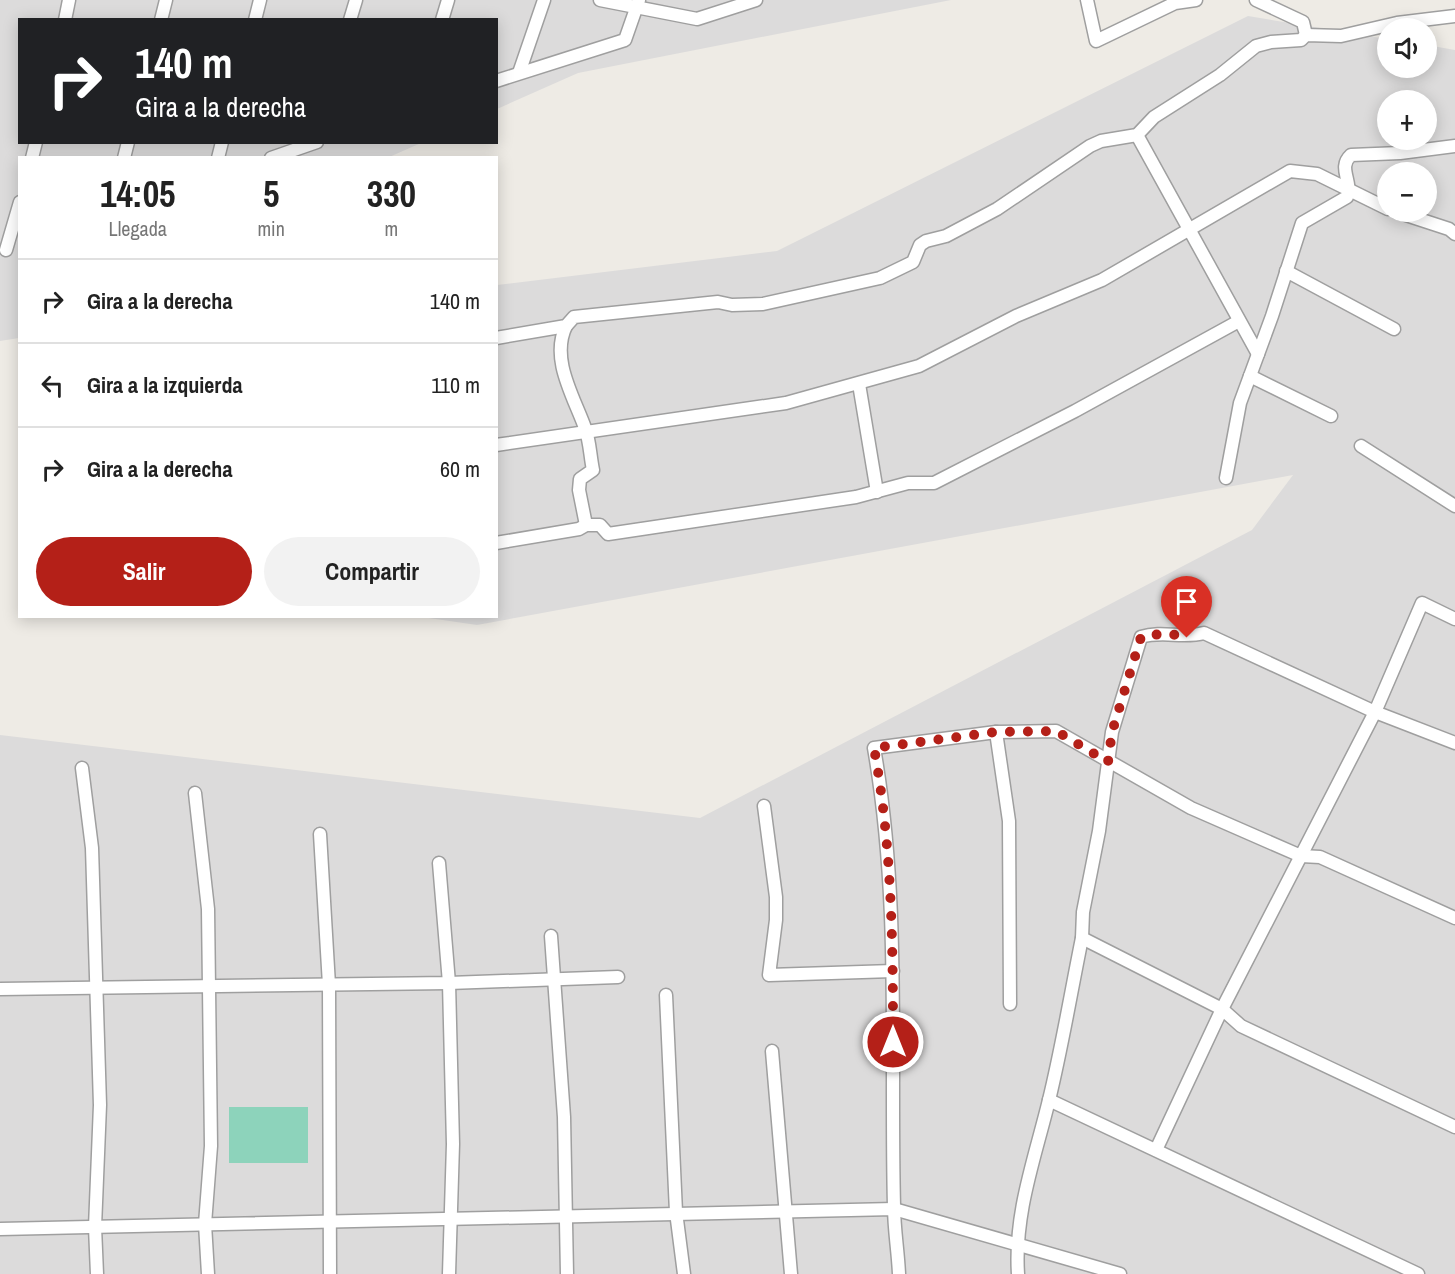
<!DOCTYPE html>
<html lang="es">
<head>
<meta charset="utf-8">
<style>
	:root { --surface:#fff; --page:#f2f2f2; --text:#222; --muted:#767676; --line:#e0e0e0; --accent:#b42018 }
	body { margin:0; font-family:"Archivo Narrow",sans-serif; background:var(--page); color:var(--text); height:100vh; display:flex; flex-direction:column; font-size:22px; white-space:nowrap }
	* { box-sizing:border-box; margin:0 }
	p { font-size:20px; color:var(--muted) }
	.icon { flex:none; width:33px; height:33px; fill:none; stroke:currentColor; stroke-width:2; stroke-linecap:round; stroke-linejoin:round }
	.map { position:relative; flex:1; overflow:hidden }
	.drawer { position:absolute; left:18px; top:156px; width:480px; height:462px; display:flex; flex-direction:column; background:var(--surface); border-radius:0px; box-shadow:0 3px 15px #0003 }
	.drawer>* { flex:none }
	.top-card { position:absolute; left:18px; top:18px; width:480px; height:126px; border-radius:0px; box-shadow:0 3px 15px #0003; background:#202124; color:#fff; overflow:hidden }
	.tools { position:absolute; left:1377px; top:18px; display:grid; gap:12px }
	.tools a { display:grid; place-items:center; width:60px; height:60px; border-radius:50%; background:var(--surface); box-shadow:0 3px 15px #0003; font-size:30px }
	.pin { position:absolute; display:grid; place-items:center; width:51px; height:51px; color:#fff; margin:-62px -26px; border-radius:50% 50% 50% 0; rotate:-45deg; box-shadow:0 0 6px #0007 }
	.pin .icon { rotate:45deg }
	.me { position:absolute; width:66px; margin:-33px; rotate:0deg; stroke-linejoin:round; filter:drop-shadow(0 0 4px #0008) }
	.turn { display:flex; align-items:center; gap:21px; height:126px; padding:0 18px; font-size:27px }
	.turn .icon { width:78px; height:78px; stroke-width:2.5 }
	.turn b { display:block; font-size:42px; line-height:51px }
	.eta { display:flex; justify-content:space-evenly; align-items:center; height:102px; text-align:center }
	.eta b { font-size:36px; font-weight:800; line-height:42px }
	.primary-button { display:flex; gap:12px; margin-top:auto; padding:12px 18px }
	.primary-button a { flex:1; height:69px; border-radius:36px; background:var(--accent); color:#fff; font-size:24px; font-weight:800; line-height:69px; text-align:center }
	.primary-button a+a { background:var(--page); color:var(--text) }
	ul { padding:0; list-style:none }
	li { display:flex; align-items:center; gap:18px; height:84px; padding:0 18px; border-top:2px solid var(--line) }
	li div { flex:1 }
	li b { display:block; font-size:22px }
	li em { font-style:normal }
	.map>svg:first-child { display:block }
</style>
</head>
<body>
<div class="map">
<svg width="1455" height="1274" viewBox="0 0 1455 1274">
	<rect width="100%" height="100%" fill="#eeebe5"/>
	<g fill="#dcdbdb" fill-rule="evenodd">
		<path d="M0,0H951L578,73L497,109L496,20H20V142L421,143L387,158H20L19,338L0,341Z"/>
		<path d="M1248,16L1387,39L1388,68H1426L1427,45L1455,50V1274H0V735L700,818L1252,530L1293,475L477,625L422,617L496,616L497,285L777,251ZM1388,100H1426V140H1388ZM1388,172H1426V212H1388Z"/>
	</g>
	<rect fill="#8dd3bb" x="229" y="1107" width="79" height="56"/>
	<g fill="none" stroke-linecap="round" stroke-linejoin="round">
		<g stroke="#9f9f9f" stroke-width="15">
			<g id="street">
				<path d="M600,0L697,19L756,0"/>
				<path d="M1087,0L1096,41L1175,3L1196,0"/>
				<path d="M1256,0L1303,22L1306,35"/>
				<path d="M65,20L69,0"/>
				<path d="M161,20L166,0"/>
				<path d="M255,20L260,0"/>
				<path d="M350,20L356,0"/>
				<path d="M442,20L448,0"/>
				<path d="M519,73L544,0"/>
				<path d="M496,81L625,40L639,0"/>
				<path d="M1137,135L1258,354"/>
				<path d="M32,158L36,142"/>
				<path d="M124,158L128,142"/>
				<path d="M218,158L222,142"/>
				<path d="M271,158L317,142"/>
				<path d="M1397,212L1449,229L1455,234"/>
				<path d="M6,250L20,202"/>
				<path d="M1286,271L1394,329"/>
				<path d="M566,326C550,359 574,397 585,428C590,441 590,456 593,470L580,479L579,490L586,525"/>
				<path d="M496,338L566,326L574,317L718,302L732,305L763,304L880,278L913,262L920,245L926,241L946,236L997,209L1090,146L1101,141L1137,135L1154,117L1220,75L1256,46L1271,42L1301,40L1306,35L1341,36L1397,23L1455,16"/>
				<path d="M1250,376L1331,416"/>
				<path d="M859,384L877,492"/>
				<path d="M496,445L786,403L919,366L1016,316L1102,280L1290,171L1317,174L1388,209"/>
				<path d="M1361,446L1455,506"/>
				<path d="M1226,478L1240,403L1272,316L1302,223L1347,197C1353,181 1337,168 1351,155L1400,153L1455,146"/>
				<path d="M496,543L579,529L586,525H600L608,534L856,497L908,483H934L1075,411L1239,321"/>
				<path d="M996,732L1009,821L1010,1004"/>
				<path d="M82,768L92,848L100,1105L95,1227L97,1274"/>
				<path d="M195,793L208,909L211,1146L205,1224L208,1274"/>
				<path d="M764,806L776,897V920L769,975L893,971"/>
				<path d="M320,834L329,985L330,1274"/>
				<path d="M439,863L449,983L453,1144L449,1274"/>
				<path d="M551,936L564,1117L567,1274"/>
				<path d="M1082,938L1222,1009L1241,1026L1455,1127"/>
				<path d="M0,989L449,983L618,977"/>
				<path d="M666,995L676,1212L684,1274"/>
				<path d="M772,1051L791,1274"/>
				<path d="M1049,1100L1418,1274"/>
				<path d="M1156,1150L1222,1009L1375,712L1422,603L1455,619"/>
				<path d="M0,1229L894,1209L1120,1274"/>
				<path d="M899,1274C898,1251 894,1229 894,1206C890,1051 901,902 874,748L996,732L1056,731L1191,808L1301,856L1320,857L1455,918"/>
				<path d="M1018,1274C1014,1213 1035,1158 1049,1100C1062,1047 1071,992 1082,938L1083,912L1099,831L1112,732L1141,637C1163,630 1182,639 1204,633L1375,712L1455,743"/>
			</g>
		</g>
		<use href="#street" stroke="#fff" stroke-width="12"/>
	</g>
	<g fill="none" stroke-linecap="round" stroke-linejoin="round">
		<path stroke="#b42018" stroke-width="10" stroke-dasharray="0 18" d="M893,1042C893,943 892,846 874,748L996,732L1056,731L1108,762L1112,732L1141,637L1167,633L1187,638"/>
	</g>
</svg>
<div class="tools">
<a><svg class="icon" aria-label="sound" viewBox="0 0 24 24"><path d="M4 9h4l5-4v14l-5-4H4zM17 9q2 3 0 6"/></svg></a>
<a>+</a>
<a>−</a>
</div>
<div class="pin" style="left:1187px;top:638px;background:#d93025"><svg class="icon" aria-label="arrive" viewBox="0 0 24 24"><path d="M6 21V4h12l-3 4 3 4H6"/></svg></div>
<svg class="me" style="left:893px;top:1042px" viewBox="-20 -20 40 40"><circle r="17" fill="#b42018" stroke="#fff" stroke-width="3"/><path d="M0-11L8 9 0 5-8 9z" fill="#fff"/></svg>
<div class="top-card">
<div class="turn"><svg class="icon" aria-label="right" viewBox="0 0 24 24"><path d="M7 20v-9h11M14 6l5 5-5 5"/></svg><div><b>140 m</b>Gira a la derecha</div></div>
</div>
<section class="drawer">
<div class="eta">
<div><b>14:05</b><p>Llegada</p></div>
<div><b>5</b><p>min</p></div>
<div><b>330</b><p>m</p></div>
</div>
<ul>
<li><svg class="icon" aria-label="right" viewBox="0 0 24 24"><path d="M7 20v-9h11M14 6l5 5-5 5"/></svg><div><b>Gira a la derecha</b></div><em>140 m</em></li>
<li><svg class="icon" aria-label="left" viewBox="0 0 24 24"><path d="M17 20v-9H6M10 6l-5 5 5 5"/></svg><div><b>Gira a la izquierda</b></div><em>110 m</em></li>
<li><svg class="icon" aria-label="right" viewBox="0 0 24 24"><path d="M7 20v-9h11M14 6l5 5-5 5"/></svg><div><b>Gira a la derecha</b></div><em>60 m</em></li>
</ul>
<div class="primary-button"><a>Salir</a><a>Compartir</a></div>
</section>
</div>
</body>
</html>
